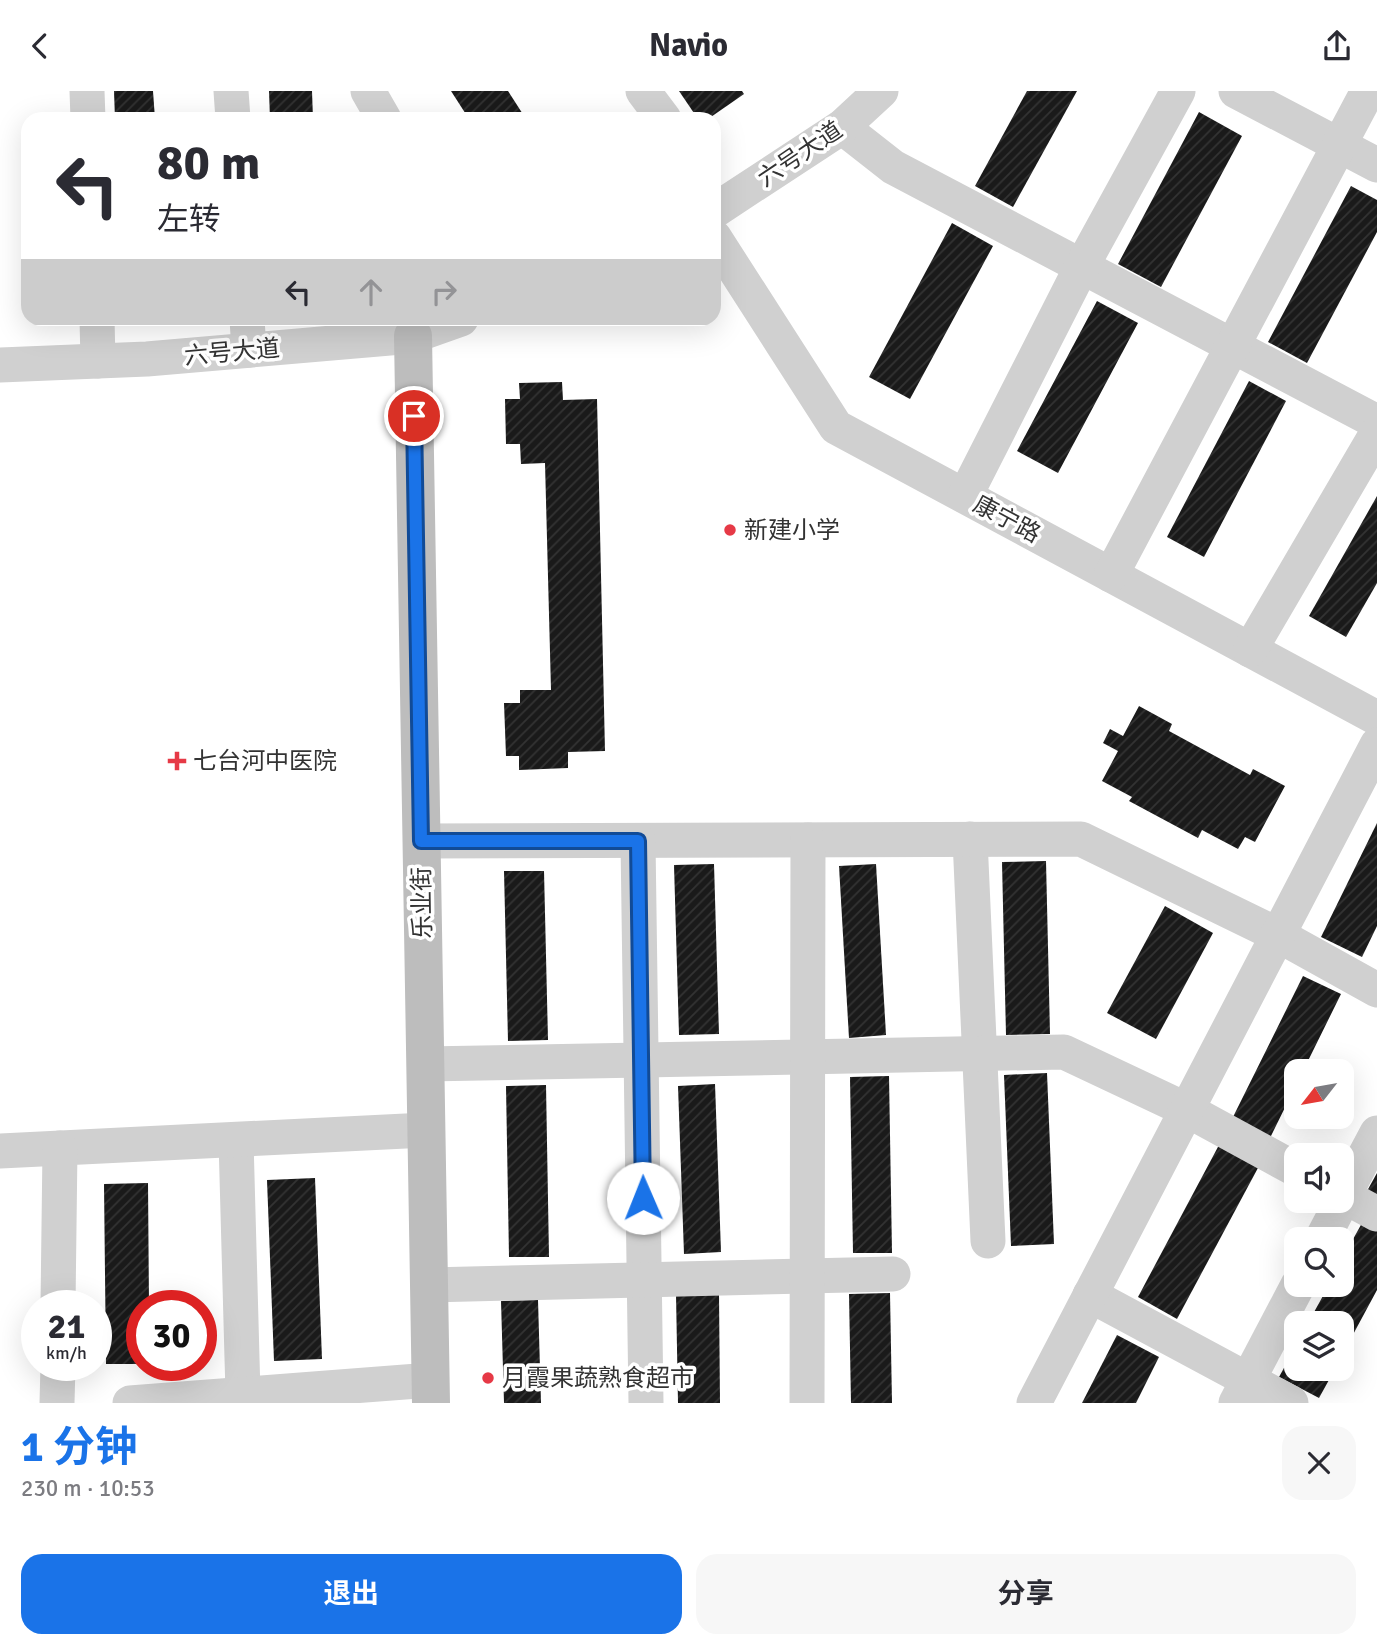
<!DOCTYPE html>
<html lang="zh">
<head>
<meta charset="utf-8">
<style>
	:root { --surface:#fff; --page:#f7f7f7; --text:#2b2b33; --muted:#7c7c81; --accent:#1a73e8 }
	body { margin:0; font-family:Signika,"Noto Sans SC",sans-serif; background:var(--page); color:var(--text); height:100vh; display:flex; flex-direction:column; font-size:26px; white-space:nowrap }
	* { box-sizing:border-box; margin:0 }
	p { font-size:23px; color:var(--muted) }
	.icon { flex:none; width:38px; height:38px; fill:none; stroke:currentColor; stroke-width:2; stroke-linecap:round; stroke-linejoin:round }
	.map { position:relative; height:1312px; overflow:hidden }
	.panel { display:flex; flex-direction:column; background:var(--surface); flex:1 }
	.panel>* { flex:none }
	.guide { position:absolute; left:21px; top:21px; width:700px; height:214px; border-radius:21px; box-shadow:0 7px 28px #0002; background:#fff; color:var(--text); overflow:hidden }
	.needle { width:46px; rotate:239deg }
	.controls { position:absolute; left:1284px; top:968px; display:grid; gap:14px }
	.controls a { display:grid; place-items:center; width:70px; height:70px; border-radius:14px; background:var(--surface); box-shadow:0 7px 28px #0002; font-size:35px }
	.speed { position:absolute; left:21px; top:1199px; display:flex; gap:14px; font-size:35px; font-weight:700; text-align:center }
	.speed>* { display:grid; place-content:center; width:91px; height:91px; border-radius:50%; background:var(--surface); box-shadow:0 7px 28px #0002; line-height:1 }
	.speed small { font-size:18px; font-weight:400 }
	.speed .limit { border:10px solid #d22; background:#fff; color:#111 }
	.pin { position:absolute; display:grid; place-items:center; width:60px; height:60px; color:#fff; margin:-30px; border:4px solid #fff; border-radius:50%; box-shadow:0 2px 7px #0007 }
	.me { position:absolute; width:77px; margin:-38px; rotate:359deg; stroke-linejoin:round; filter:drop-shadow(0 0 5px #0008) }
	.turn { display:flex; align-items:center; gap:24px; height:147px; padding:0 21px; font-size:32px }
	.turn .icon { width:91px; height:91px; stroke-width:2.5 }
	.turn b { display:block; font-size:49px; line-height:60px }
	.lanes { display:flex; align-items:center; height:66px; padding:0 21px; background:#0003; justify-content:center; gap:35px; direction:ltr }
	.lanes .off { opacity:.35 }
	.round { display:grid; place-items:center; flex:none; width:74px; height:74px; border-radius:21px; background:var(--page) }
	.summary { display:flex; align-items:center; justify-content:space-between; height:119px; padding:0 21px }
	h1 { font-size:42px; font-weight:700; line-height:52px; color:var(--accent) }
	.primary-button { display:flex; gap:14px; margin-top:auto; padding:14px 21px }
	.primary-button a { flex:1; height:80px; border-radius:21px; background:var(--accent); color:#fff; font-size:28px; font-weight:700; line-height:80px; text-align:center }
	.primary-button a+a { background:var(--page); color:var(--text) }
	header { display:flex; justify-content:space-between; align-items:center; height:91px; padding:0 21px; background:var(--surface); font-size:32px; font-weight:700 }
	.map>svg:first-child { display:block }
</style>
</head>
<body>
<header><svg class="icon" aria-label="back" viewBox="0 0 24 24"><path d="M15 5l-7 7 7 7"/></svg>Navio<svg class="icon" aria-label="share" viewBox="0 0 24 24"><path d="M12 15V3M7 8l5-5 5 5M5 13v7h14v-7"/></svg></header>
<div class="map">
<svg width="1377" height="1312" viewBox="0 0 1377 1312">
	<defs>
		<pattern id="building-hatch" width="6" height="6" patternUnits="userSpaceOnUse" patternTransform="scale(1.75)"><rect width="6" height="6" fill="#1a1a1a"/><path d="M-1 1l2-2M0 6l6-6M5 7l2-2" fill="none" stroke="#333"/></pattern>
	</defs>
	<rect width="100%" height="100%" fill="#fff"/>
	<g fill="url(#building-hatch)">
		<path d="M114,0H153L155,28H115Z"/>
		<path d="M269,0H312L313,28H270Z"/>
		<path d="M451,0H508L526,28H469Z"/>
		<path d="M679,0H742L744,3L708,28H698Z"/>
		<path d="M1027,0H1077L1013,116L975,95Z"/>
		<path d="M1199,21L1242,45L1161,196L1118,173Z"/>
		<path d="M1351,95L1377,109V141L1307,272L1268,251Z"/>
		<path d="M952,132L993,155L910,308L869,286Z"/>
		<path d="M1097,210L1138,232L1058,382L1017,360Z"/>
		<path d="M1249,290L1286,310L1204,466L1167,446Z"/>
		<path d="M562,291L563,309L597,308L605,660L568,661V677L519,679V665H506L504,612H520V599H551L545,372L521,373L520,353H506L505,308H520L519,292Z"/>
		<path d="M1377,405V492L1346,546L1309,525Z"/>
		<path d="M1139,615L1172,633L1169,640L1250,684L1253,678L1285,695L1255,751L1245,746L1238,758L1202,739L1198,747L1129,710L1132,706L1102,690L1118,660L1103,652L1110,638L1123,645Z"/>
		<path d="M1377,732V835L1362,866L1321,846Z"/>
		<path d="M1046,770L1050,943L1006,944L1002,771Z"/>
		<path d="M714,773L719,943L679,944L674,774Z"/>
		<path d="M876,773L886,944L849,947L839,775Z"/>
		<path d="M504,780H544L548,949L508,950Z"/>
		<path d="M1165,815L1213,842L1156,948L1107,922Z"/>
		<path d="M1303,885L1341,903L1303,980H1297V992L1270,1047L1232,1028Z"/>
		<path d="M1047,982L1054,1153L1011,1155L1004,984Z"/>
		<path d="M889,985L892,1162H853L850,986Z"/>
		<path d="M715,993L721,1161L684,1163L678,995Z"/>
		<path d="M546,994L549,1166H509L506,995Z"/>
		<path d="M1219,1054L1259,1075L1177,1228L1138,1206Z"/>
		<path d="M1377,1082V1106L1367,1100Z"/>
		<path d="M315,1087L322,1268L274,1270L267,1089Z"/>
		<path d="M148,1092L149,1214H142V1273H106L104,1093Z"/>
		<path d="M1362,1132L1377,1140V1199L1342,1264V1232H1308L1329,1194H1342V1168Z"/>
		<path d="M890,1202L892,1312H851L849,1203Z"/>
		<path d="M676,1203H719L720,1312H678Z"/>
		<path d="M538,1209L541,1312H504L501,1210Z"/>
		<path d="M1117,1244L1159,1266L1136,1312H1082Z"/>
		<path d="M1297,1253V1278H1335L1319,1307L1279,1286Z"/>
	</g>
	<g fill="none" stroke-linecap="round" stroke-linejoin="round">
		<g stroke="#d0d0d0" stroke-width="35">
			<path d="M87,0L88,28"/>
			<path d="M231,0L233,28"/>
			<path d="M368,0L384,28"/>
			<path d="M643,0L664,28"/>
			<path d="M1236,0L1377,74"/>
			<path d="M842,36L893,76L1377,331"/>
			<path d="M714,120L842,36L881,0"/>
			<path d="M714,146L836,336L1377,627"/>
			<path d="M97,228L98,270"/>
			<path d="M247,228L249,259"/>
			<path d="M0,274L147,268L413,245L461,228"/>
			<path d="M965,405L1082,175L1178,0"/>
			<path d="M1111,484L1368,0"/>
			<path d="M1250,559L1377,342"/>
			<path d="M970,748L988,1150"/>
			<path d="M421,750L1081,748L1278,844L1377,899"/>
			<path d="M638,750L646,1312"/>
			<path d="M425,973L1064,961L1187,1019L1297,1079"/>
			<path d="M236,1049L243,1303"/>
			<path d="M0,1060L426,1039"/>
			<path d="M1342,1104L1377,1123"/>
			<path d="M1342,1108L1377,1042"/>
			<path d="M1322,1148L1342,1110"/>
			<path d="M429,1194L893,1183"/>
			<path d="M1090,1204L1291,1312"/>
			<path d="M58,1214L60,1057"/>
			<path d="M57,1312L58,1274"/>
			<path d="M130,1312L431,1289"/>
			<path d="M807,1312L808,749"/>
			<path d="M1034,1312L1377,654"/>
			<path d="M1236,1312L1298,1194"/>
		</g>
		<path stroke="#bdbdbd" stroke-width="38" d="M413,245L431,1312"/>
	</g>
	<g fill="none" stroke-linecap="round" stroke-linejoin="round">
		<g stroke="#114b97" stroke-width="18">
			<path id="route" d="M414,325L421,750H638L643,1107"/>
		</g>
		<use href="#route" stroke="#1a73e8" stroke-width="12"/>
	</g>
	<g fill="#e63946" stroke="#fff" stroke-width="2.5">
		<circle cx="730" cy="439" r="7"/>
		<path d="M173.5 659.5h7v7h7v7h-7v7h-7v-7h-7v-7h7z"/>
		<circle cx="488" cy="1287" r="7"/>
	</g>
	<g text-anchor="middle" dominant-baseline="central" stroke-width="7" stroke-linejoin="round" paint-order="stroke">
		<g font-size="24" fill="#333" stroke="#fff">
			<text transform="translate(800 63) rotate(-34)">六号大道</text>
			<text transform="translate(232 261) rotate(-5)">六号大道</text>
			<text transform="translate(1007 428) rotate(28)">康宁路</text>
			<text transform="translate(422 812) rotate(-91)">乐业街</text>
		</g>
		<g font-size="24" fill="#333" stroke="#fff" text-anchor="start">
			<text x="744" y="439">新建小学</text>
			<text x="193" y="670">七台河中医院</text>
			<text x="502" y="1287">月霞果蔬熟食超市</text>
		</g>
	</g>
</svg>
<div class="controls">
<a><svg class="needle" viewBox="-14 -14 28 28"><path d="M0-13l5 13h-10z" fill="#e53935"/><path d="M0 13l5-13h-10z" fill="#7c7c81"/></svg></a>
<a><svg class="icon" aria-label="sound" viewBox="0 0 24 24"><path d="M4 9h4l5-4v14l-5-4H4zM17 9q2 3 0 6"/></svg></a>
<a><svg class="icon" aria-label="search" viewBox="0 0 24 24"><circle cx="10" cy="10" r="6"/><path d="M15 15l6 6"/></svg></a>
<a><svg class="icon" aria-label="layers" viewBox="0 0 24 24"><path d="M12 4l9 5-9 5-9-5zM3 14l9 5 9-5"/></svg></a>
</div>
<div class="speed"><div>21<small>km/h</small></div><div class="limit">30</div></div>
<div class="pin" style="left:414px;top:325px;background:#d93025"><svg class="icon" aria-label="arrive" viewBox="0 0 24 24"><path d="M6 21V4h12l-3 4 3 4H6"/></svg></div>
<svg class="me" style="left:643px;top:1107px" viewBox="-20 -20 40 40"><circle r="19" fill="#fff"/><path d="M0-13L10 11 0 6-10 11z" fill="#1a73e8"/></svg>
<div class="guide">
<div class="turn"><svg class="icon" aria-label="left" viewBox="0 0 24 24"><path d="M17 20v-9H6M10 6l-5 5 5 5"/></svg><div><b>80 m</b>左转</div></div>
<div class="lanes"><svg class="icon" aria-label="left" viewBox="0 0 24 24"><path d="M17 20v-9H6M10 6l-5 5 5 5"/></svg><svg class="icon off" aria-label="ahead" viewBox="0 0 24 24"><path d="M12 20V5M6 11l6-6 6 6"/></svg><svg class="icon off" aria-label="right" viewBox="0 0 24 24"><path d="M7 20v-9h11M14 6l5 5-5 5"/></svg></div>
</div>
</div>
<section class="panel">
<div class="summary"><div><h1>1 分钟</h1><p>230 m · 10:53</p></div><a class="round"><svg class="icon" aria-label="close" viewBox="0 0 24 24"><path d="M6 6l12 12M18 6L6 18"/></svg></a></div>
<div class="primary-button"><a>退出</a><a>分享</a></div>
</section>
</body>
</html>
